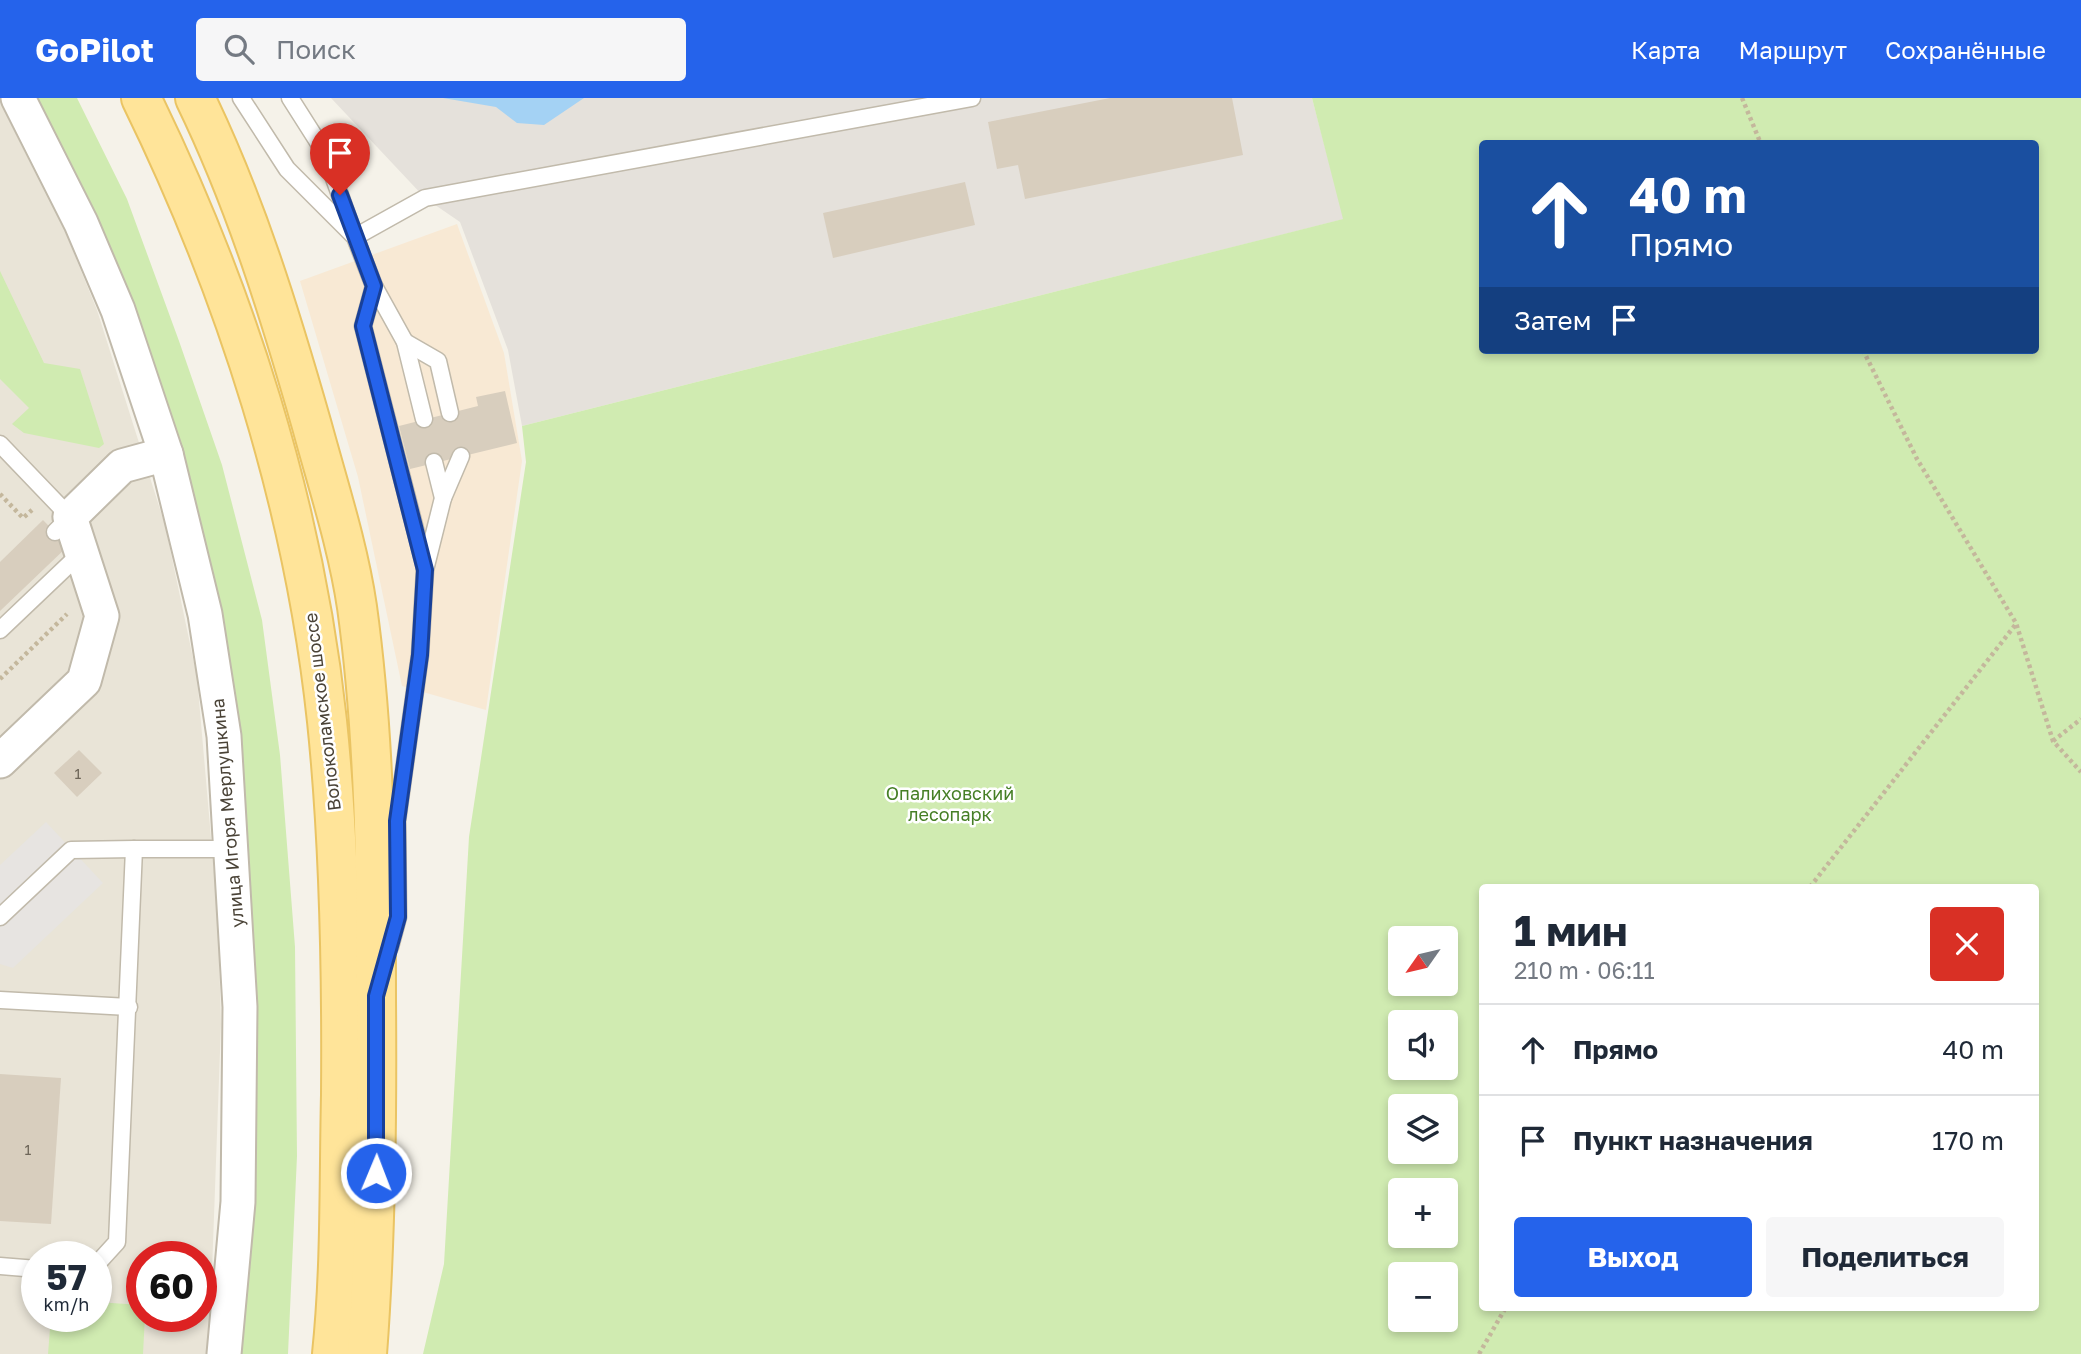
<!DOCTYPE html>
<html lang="ru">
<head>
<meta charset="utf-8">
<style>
	:root { --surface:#fff; --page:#f6f6f7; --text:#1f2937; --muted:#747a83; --line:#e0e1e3; --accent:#2563eb }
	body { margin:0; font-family:"Golos Text",sans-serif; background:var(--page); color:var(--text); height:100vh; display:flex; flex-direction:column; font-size:26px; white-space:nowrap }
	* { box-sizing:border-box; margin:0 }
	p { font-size:23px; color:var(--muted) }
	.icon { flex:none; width:38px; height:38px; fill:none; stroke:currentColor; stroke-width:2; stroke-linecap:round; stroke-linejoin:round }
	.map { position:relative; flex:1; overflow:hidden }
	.panel { position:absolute; left:1479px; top:786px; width:560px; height:427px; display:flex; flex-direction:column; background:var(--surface); border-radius:7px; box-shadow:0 4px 10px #0003 }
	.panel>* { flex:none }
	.banner { position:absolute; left:1479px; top:42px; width:560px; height:214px; border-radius:7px; box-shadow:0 4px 10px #0003; background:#1a4fa0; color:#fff; overflow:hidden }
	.needle { width:46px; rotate:236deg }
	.fabs { position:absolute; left:1388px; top:828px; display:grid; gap:14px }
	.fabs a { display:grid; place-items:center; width:70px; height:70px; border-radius:7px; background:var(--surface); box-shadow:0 4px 10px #0003; font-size:35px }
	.speed { position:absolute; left:21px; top:1143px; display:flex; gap:14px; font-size:35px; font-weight:700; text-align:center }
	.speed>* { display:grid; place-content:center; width:91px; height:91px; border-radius:50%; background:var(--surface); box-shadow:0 4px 10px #0003; line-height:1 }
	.speed small { font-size:18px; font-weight:400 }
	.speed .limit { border:10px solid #d22; background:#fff; color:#111 }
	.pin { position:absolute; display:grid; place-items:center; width:60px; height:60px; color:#fff; margin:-72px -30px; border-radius:50% 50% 50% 0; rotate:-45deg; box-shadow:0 0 7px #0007 }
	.pin .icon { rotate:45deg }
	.me { position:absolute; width:77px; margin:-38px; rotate:1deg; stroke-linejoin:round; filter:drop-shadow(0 0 5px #0008) }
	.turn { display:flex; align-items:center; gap:24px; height:147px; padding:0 35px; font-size:32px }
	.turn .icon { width:91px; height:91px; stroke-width:2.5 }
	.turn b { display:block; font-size:49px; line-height:60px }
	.then { display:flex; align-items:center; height:66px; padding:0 35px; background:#0003; gap:14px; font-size:26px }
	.round { display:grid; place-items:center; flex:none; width:74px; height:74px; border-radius:7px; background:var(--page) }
	.headline { display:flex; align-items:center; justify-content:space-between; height:119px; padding:0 35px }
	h1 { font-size:42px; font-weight:700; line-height:52px }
	.button { display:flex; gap:14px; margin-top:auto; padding:14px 35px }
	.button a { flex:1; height:80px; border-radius:7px; background:var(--accent); color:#fff; font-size:28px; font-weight:700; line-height:80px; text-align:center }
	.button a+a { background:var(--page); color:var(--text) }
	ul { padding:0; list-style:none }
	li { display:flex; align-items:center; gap:21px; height:91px; padding:0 35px; border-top:2px solid var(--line) }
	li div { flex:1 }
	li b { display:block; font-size:26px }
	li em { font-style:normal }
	header { display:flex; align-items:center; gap:42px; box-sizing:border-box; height:98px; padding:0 35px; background:var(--accent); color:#fff }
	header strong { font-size:33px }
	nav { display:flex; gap:38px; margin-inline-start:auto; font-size:24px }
	.search { width:490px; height:63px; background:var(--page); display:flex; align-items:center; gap:18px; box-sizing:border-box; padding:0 24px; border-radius:7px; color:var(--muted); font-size:26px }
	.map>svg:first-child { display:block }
</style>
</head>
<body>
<header>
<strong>GoPilot</strong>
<div class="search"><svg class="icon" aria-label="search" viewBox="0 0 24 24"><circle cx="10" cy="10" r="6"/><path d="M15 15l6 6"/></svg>Поиск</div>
<nav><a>Карта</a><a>Маршрут</a><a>Сохранённые</a></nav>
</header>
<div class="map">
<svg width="2081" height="1256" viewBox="0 0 2081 1256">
	<rect width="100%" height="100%" fill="#f5f2e9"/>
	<path fill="#e9e4d7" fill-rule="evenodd" d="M0,5L64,131L97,212L165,427L197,579L218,820L221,926L209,1256H0ZM37,1158H96V1218H37ZM142,1158H201V1218H142Z"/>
	<path fill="#f8e9d4" d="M457,126L504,255L522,363L486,612L402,588L358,379L300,183Z"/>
	<path fill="#e5e1db" d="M331,0H1312L1344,121L522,328L508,252L460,124L425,100Z"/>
	<g fill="#d0ebb1" fill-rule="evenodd">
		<path d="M30,0H77L127,101L179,243L222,367L262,522L280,657L295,849L297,1058L288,1256H236L212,499Z"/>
		<path d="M1312,0H2081V1256H423L444,1166L469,739L526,364L522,328L1343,121ZM1482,46H2035V252H1482ZM1482,789H2035V1209H1482ZM1446,840V886H1400V840ZM1400,924H1446V970H1400ZM1446,1008V1054H1400V1008ZM1446,1092V1138H1400V1092ZM1400,1176H1446V1222H1400Z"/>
		<path d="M0,173L44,265L80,271L104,346L99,350L24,335L12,326L29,310L0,281Z"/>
		<path d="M96,1204L142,1207V1218H145L143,1256H48L51,1218H96Z"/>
	</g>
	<path fill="#e7e4e1" d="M46,724L103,785L13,870L0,866V767Z"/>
	<path fill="#a4d2f4" d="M443,0H584L544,27L517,25L496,9Z"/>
	<g fill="#d8cebe">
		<path d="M1110,0H1232L1243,57L1025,101L1018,67L997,71L988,24Z"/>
		<path d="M965,84L975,127L833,160L823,115Z"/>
		<path d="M505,293L517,345L410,371L399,328L478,308L476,299Z"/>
		<path d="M43,422L68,448L0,513V464Z"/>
		<path d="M79,652L102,675L77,699L54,675Z"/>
		<path d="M0,976L61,980L51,1126L0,1123Z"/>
	</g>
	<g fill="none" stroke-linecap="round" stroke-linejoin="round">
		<g stroke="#c1baab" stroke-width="19">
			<g id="lane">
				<path d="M241,0L287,71L355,139L374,188L405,244L424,321"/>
				<path d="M290,0L325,55L355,139L425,100L972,0"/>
				<path d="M374,188L363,228L425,470"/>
				<path d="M405,244L438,263L450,315"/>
				<path d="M0,346L70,419L55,434"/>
				<path d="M443,400L461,358"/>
				<path d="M0,532L81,455"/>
				<path d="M0,819L71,752L134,751"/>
				<path d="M390,849L398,819L397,723L420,557L425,472L443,400L434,364"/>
				<path d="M0,902L129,909"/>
				<path d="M96,1167L117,1144L134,751H232"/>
				<path d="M0,1168L37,1171"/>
			</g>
		</g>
		<g stroke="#c1baab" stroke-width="37">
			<g id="street">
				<path d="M18,0L81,125L118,212L166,356L205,516L224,638L240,909L238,1104L224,1256"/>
				<path d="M0,663L84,583L102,518L70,419L122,368L166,356"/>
			</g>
		</g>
		<g stroke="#eac463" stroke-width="42">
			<g id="primary">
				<path d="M141,0C236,194 304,407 327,623C340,747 342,873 341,997C339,1083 341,1171 332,1256"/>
				<path d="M195,0C246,105 280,216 312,328C328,387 348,448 357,509C375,639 376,771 376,902C377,1020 376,1138 367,1256"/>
			</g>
		</g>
		<g stroke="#c4b79c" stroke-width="4.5" stroke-dasharray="3.5 3.5" stroke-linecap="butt">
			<path d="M1742,0L1761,46"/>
			<path d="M1863,252L1917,361L2016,525L2053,643L2081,674"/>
			<path d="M0,396L23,420L32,412"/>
			<path d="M0,581L67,516"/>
			<path d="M2053,643L2081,621"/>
			<path d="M1810,789L2016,526"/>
			<path d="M1479,1256L1506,1209"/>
		</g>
		<use href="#lane" stroke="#fff" stroke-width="16"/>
		<use href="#street" stroke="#fff" stroke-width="33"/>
		<use href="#primary" stroke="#ffe499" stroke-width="38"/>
	</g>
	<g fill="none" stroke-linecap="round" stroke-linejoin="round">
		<g stroke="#184099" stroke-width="18">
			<path id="route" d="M340,97L374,188L363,228L425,472L420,557L397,723L398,819L376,898V1075"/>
		</g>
		<use href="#route" stroke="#2563eb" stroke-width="12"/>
	</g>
	<g text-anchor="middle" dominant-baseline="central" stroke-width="5" stroke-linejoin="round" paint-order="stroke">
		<g font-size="14" fill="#6e6659">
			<text x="78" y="675">1</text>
			<text x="28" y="1051">1</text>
		</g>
		<g font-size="18" fill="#4a4337" stroke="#fff">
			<text transform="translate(322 614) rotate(-97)">Волоколамское шоссе</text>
			<text transform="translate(227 715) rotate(-95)">улица Игоря Мерлушкина</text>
		</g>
		<g font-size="18" fill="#467f26" stroke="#fff">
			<text x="950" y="695">Опалиховский<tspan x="950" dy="21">лесопарк</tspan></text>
		</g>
	</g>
</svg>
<div class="fabs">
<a><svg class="needle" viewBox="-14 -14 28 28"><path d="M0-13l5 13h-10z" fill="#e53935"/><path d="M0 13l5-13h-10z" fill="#747a83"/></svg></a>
<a><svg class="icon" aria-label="sound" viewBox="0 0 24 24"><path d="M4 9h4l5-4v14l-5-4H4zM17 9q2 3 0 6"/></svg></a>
<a><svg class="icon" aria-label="layers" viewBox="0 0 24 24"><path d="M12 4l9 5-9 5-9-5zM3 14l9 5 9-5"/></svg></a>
<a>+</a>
<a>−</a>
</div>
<div class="speed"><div>57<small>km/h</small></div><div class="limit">60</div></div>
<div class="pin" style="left:340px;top:97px;background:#d93025"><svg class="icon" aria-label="arrive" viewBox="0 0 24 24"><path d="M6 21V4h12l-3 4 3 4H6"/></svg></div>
<svg class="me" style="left:376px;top:1075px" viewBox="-20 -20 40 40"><circle r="17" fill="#2563eb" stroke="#fff" stroke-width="3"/><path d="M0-11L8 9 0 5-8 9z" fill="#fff"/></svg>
<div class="banner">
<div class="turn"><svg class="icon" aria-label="ahead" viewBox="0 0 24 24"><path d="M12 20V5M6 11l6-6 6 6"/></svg><div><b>40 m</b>Прямо</div></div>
<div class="then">Затем<svg class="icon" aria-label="arrive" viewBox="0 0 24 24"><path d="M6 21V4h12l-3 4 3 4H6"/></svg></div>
</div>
<section class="panel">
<div class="headline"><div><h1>1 мин</h1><p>210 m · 06:11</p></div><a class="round" style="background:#d93025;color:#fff"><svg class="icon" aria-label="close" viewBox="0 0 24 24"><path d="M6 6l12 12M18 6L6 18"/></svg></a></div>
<ul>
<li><svg class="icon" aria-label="ahead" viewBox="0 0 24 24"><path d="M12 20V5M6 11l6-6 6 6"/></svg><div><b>Прямо</b></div><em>40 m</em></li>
<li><svg class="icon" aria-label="arrive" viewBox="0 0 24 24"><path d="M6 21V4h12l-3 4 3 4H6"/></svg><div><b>Пункт назначения</b></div><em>170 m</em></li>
</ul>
<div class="button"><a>Выход</a><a>Поделиться</a></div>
</section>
</div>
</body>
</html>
